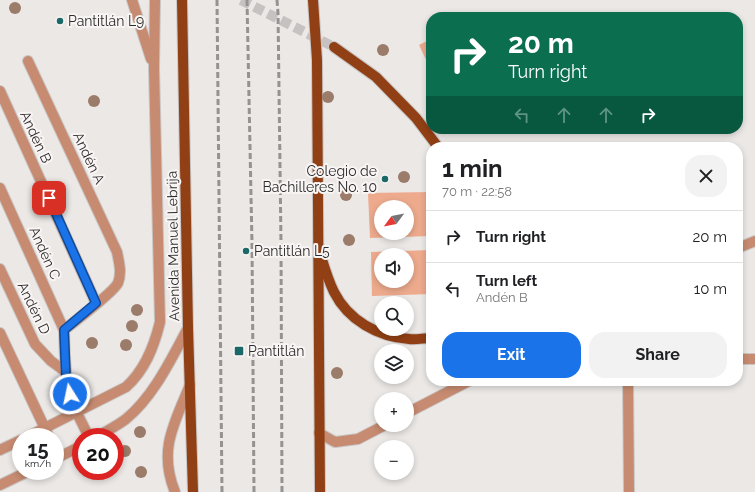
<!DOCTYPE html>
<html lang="en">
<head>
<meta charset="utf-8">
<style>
	:root { --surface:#fff; --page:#f2f2f2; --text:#202124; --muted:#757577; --line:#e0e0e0; --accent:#1a73e8 }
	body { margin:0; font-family:Raleway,sans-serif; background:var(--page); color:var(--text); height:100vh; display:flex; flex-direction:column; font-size:15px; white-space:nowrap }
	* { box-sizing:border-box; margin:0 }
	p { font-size:13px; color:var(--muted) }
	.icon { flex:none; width:22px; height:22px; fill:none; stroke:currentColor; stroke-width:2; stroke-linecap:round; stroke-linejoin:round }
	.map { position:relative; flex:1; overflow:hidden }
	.details { position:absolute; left:426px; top:142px; width:317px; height:244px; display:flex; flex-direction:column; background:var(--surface); border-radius:16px; box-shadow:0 2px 6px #0003 }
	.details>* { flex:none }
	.top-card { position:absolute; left:426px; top:12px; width:317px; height:122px; border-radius:16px; box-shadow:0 2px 6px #0003; background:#0b6e4f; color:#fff; overflow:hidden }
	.needle { width:26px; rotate:238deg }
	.buttons { position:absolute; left:374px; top:200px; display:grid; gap:8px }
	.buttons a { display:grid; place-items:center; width:40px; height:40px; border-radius:50%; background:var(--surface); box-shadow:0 2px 6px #0003; font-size:20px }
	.speed { position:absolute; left:12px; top:428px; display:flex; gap:8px; font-size:20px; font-weight:700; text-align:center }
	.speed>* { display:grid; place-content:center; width:52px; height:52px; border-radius:50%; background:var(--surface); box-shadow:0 2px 6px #0003; line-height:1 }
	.speed small { font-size:10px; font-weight:400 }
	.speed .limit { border:6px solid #d22; background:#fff; color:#111 }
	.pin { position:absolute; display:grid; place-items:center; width:34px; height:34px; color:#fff; margin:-17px; border-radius:8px; box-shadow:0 2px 6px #0006 }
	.me { position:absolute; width:44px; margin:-22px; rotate:350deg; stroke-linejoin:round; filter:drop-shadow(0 0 3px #0008) }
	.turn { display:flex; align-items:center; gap:14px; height:84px; padding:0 16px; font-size:18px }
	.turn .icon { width:52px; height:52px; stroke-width:2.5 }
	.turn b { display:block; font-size:28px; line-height:34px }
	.lanes { display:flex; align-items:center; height:38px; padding:0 16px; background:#0003; justify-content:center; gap:20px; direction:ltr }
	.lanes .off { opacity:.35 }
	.round { display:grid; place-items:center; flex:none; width:42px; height:42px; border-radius:16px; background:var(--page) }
	.summary { display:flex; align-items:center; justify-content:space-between; height:68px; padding:0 16px }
	h1 { font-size:24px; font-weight:700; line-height:30px }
	.primary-button { display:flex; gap:8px; margin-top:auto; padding:8px 16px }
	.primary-button a { flex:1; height:46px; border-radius:16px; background:var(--accent); color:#fff; font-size:16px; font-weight:700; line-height:46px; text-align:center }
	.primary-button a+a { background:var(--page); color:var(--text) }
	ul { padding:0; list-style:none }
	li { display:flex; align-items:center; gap:12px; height:52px; padding:0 16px; border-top:1px solid var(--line) }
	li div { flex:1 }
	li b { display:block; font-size:15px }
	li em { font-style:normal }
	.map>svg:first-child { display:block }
</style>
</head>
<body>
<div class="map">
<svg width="755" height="492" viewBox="0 0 755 492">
	<rect width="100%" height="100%" fill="#ebe8e6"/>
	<g fill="#edaa8d" fill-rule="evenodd">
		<path d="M431,39V70L419,45Z"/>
		<path d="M431,192V236L370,238L368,193ZM381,207H407V233H381Z"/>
		<path d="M431,250V294L372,296L371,252ZM381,255H407V281H381Z"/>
	</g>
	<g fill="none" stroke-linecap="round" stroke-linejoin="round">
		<path stroke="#c5c2c1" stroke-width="10" stroke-dasharray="10 5" stroke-linecap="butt" d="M241,0L334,47"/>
		<g stroke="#c9c6c5" stroke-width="12">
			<g id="service">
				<path d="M132,0L151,59"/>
				<path d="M28,61L117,252C119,262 122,273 118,283C113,293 75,321 64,330C65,351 64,374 70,395C74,409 82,423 89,437"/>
				<path d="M0,91L96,303"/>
				<path d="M0,188L64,330"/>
				<path d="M0,269L35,344L51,361L66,372"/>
				<path d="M0,333L49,437"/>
				<path d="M27,437L126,387C145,370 154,347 160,322L154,68L155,0"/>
				<path d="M97,437C106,431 117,426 126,419C154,396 171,359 188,328"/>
				<path d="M0,450L21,440"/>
				<path d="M55,459L81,446"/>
				<path d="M0,485L29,471"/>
				<path d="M175,492C158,450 174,424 190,385"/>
			</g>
		</g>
		<g stroke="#c9c6c5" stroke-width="12">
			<g id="minor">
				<path d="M738,248L755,241"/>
				<path d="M738,359H755"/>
				<path d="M628,381L629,492"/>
				<path d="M407,413L469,381"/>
				<path d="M319,433L335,442L358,439L385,425"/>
			</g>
		</g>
		<g stroke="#c9c6c5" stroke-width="12">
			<g id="primary">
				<path d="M182,0L188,328L193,492"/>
				<path d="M313,0L317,60L320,492"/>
				<path d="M334,47L376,77L416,118L438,147"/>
				<path d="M320,253C324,266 328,280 334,292C348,320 378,337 409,339C416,340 424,338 431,338"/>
			</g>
		</g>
		<use href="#service" stroke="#c68b71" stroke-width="10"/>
		<use href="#minor" stroke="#c68b71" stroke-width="10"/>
		<use href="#primary" stroke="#913f14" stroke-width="10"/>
		<g stroke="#959392" stroke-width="3" stroke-dasharray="6 3" stroke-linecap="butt">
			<path d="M217,0L222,492"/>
			<path d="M247,0L252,244L254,492"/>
			<path d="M277,0L278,13L281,243L282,492"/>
		</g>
	</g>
	<g fill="#9b7b69">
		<circle cx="15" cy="8" r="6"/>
		<circle cx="383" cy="50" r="6"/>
		<circle cx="328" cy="97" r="6"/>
		<circle cx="94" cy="101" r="6"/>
		<circle cx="404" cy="177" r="6"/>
		<circle cx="346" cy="195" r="6"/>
		<circle cx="349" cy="240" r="6"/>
		<circle cx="137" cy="310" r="6"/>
		<circle cx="132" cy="326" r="6"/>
		<circle cx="92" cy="343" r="6"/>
		<circle cx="126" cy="345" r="6"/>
		<circle cx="337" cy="373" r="6"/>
		<circle cx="140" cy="432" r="6"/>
		<circle cx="125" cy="451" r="6"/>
		<circle cx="141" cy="472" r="6"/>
	</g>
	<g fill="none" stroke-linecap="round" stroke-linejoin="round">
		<g stroke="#114b97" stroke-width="10">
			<path id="route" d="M49,198L96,303L64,330L66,377L70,394"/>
		</g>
		<use href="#route" stroke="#1a73e8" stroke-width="7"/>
	</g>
	<g fill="#1a6867" stroke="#f9f5f4" stroke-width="1.5">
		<circle cx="60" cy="21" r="4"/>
		<circle cx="385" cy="179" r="4"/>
		<circle cx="246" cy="251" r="4"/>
		<rect x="234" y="346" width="10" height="10" rx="2"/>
	</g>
	<g text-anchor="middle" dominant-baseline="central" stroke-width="4" stroke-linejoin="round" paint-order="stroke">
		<g font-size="14" fill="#2d2c2c" stroke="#f9f5f4" text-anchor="start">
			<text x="68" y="21">Pantitlán L9</text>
			<text x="377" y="171" text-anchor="end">Colegio de<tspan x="377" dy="16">Bachilleres No. 10</tspan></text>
			<text x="254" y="251">Pantitlán L5</text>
			<text x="248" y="351">Pantitlán</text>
		</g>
		<g font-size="14" fill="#2d2c2c" stroke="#f9f5f4">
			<text transform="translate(36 137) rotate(65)">Andén B</text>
			<text transform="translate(89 158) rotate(65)">Andén A</text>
			<text transform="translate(173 246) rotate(-91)">Avenida Manuel Lebrija</text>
			<text transform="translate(45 253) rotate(66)">Andén C</text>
			<text transform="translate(34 308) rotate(64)">Andén D</text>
		</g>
	</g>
</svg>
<div class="buttons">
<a><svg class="needle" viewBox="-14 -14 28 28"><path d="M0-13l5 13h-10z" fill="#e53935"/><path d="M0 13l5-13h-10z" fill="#757577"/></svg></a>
<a><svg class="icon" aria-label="sound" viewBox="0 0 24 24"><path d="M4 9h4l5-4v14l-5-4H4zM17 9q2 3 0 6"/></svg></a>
<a><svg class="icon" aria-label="search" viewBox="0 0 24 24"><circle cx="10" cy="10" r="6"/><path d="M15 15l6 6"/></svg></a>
<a><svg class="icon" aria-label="layers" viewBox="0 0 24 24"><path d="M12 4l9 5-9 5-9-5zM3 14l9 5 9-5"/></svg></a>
<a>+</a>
<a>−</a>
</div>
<div class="speed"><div>15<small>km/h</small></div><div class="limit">20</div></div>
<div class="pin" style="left:49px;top:198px;background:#d93025"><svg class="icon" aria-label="arrive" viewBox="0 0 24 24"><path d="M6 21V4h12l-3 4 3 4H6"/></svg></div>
<svg class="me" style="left:70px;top:394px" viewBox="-20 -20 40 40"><circle r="17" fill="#1a73e8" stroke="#fff" stroke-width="3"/><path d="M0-11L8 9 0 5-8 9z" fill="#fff"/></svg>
<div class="top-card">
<div class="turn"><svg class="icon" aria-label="right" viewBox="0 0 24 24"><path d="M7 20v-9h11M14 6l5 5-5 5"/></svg><div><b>20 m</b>Turn right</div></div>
<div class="lanes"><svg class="icon off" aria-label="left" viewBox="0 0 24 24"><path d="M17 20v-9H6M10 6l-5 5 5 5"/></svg><svg class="icon off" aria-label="ahead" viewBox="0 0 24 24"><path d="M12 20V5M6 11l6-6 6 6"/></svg><svg class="icon off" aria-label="ahead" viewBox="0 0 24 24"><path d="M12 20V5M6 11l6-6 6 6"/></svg><svg class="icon" aria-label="right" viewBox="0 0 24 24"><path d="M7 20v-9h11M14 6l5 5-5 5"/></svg></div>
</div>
<section class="details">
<div class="summary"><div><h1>1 min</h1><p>70 m · 22:58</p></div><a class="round"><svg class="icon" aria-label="close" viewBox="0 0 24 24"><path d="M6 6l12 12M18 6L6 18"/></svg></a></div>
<ul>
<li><svg class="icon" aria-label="right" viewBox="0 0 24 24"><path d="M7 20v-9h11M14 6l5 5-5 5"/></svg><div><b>Turn right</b></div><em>20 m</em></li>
<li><svg class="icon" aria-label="left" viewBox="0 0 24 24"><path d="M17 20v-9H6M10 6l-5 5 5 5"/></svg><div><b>Turn left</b><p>Andén B</p></div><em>10 m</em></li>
</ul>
<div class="primary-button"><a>Exit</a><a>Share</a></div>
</section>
</div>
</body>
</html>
